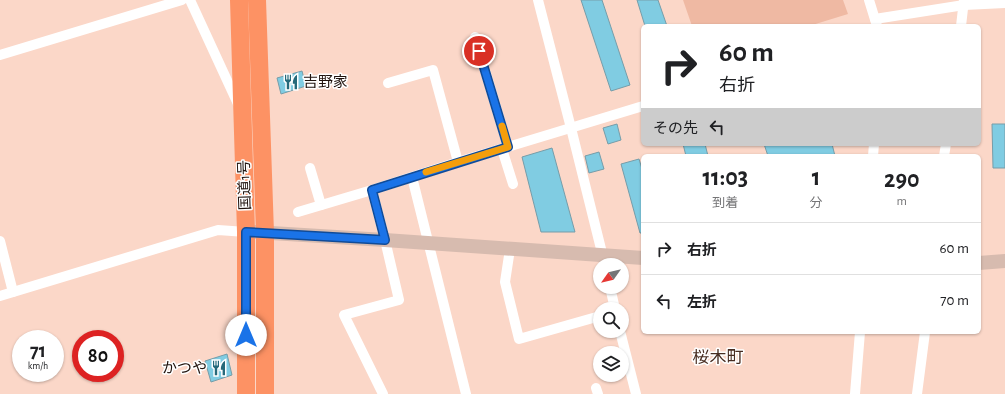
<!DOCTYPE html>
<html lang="ja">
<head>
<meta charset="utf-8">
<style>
	:root { --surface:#fff; --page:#f2f2f2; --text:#202124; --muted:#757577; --line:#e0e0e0 }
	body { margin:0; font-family:"Alegreya Sans","Noto Sans JP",sans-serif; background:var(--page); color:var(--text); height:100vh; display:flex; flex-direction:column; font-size:15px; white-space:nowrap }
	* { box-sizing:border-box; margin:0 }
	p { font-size:13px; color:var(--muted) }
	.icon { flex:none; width:22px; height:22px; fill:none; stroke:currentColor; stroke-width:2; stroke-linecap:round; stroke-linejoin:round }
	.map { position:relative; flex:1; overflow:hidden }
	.side { position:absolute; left:641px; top:154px; width:340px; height:180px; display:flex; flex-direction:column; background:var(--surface); border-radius:6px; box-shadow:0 1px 3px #0004 }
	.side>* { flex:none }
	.top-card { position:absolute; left:641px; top:24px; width:340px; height:122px; border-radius:6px; box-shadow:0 1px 3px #0004; background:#fff; color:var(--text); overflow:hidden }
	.needle { width:26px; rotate:236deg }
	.tools { position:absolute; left:593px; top:258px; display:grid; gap:8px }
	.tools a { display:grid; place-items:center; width:36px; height:36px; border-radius:50%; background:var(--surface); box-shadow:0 1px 3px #0004; font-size:20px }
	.speed { position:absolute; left:12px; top:330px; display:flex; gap:8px; font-size:20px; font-weight:700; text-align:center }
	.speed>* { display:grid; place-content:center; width:52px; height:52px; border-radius:50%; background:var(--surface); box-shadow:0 1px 3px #0004; line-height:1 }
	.speed small { font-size:10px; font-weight:400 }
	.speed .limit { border:6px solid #d22; background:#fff; color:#111 }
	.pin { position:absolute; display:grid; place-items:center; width:34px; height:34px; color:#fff; margin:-17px; border:2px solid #fff; border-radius:50%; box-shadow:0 1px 4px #0007 }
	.me { position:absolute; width:44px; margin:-22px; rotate:0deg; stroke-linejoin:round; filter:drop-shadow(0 0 3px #0008) }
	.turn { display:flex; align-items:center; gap:14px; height:84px; padding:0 12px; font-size:18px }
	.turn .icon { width:52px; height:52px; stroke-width:2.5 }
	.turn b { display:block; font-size:28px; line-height:34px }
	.then { display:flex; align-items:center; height:38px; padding:0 12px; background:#0003; gap:8px; font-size:15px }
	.eta { display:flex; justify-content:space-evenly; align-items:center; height:68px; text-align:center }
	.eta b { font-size:24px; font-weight:600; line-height:28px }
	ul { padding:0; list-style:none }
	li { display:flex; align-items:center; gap:12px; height:52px; padding:0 12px; border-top:1px solid var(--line) }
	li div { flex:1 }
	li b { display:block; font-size:15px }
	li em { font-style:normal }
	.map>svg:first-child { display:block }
</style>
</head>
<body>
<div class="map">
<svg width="1005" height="394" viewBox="0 0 1005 394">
	<rect width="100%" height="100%" fill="#fbd7c8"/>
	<path fill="#efb9a3" d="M683,0H843L848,14L809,26H692Z"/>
	<g fill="#80cce2" stroke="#769da9">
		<path d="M581,0H602L630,85L611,91Z"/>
		<path d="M637,0H658L667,26H645Z"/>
		<path d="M302,71L306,86L281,94L277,78Z"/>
		<path d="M617,124L621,140L608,144L603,128Z"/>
		<path d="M992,124H1005V168H993Z"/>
		<path d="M683,144H705L708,156H686Z"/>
		<path d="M764,144H832L835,156H768Z"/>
		<path d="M552,148L575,232H541L522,157Z"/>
		<path d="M599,152L604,169L589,173L585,156Z"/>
		<path d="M639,159L643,172V233H640L621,164Z"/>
		<path d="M227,354L232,375L211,382L205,361Z"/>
	</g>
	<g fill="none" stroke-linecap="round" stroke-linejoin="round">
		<g stroke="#fff" stroke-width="10">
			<path d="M190,0L238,104"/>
			<path d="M538,0L571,128L605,265"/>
			<path d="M869,0L877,26"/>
			<path d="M875,19L964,5L1005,3"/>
			<path d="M961,26L964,0"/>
			<path d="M475,37L508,147"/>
			<path d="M0,55L182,0"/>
			<path d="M388,83L433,70L458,162"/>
			<path d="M502,149L513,184"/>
			<path d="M873,156L874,144"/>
			<path d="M944,156L946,144"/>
			<path d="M310,168L321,205"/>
			<path d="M412,177L466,394"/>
			<path d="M298,212L372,190"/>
			<path d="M0,241L13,292"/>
			<path d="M510,249L505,282L519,339L600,316"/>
			<path d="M610,287L615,309"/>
			<path d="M0,296L218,230L246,232"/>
			<path d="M620,331L636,394"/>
			<path d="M596,388L598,394"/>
			<path d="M383,394L344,315L399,300L385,240L372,190L458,162L643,106"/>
			<path d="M855,394L860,332"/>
			<path d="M917,394L925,332"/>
		</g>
		<g stroke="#d7bbaf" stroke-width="14">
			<path d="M255,232L385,240L643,258"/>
			<path d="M979,263L1005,261"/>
		</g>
		<g stroke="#fd9264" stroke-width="18">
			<path d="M239,0L246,232V394"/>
			<path d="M257,0L265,233V394"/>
		</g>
	</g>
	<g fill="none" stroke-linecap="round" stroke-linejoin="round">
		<g stroke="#114b97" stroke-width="10">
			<path id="route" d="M246,335V232L385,240L372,190L508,147L479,51"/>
		</g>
		<use href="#route" stroke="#1a73e8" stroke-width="7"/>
		<path stroke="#f59e0b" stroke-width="7" d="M426,172L508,147L502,126"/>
	</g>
	<defs>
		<g id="restaurant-bare" transform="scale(1.2)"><path d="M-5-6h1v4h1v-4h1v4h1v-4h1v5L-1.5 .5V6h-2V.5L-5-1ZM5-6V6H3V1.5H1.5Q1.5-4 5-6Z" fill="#25697a" stroke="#fff" stroke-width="2.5" paint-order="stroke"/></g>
	</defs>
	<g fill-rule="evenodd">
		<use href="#restaurant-bare" x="291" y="82"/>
		<use href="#restaurant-bare" x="219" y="368"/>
	</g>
	<g text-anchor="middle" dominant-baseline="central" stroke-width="3" stroke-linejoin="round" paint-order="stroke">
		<g font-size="15" fill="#20130e" stroke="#fff" text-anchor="start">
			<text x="303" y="82">吉野家</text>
			<text x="207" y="368" text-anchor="end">かつや</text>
		</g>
		<g font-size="15" fill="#20130e" stroke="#fff">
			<text transform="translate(245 185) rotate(-92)">国道1号</text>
		</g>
		<g font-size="17" fill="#482d21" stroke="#fff">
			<text x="718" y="357">桜木町</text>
		</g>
	</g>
</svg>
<div class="tools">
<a><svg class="needle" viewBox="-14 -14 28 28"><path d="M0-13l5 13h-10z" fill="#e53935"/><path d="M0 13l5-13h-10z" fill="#757577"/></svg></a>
<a><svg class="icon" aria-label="search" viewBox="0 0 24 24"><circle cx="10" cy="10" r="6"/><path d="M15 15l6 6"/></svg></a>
<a><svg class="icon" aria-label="layers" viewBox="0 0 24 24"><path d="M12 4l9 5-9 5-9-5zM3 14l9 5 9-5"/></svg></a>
</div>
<div class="speed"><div>71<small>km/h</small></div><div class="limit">80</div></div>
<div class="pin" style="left:479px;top:51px;background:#d93025"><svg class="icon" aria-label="arrive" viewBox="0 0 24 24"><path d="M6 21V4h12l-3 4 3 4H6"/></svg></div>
<svg class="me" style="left:246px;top:335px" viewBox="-20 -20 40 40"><circle r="19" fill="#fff"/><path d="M0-13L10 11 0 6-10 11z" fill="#1a73e8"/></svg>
<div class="top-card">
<div class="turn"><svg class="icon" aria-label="right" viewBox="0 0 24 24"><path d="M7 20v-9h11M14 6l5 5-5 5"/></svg><div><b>60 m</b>右折</div></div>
<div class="then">その先<svg class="icon" aria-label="left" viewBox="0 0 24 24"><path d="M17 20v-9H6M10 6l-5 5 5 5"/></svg></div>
</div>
<section class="side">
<div class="eta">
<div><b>11:03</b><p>到着</p></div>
<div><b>1</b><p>分</p></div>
<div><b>290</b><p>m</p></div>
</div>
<ul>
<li><svg class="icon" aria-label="right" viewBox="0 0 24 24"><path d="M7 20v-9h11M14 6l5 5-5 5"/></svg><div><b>右折</b></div><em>60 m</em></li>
<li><svg class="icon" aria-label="left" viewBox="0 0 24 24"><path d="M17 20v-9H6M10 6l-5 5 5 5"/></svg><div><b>左折</b></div><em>70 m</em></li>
</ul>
</section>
</div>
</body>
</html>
